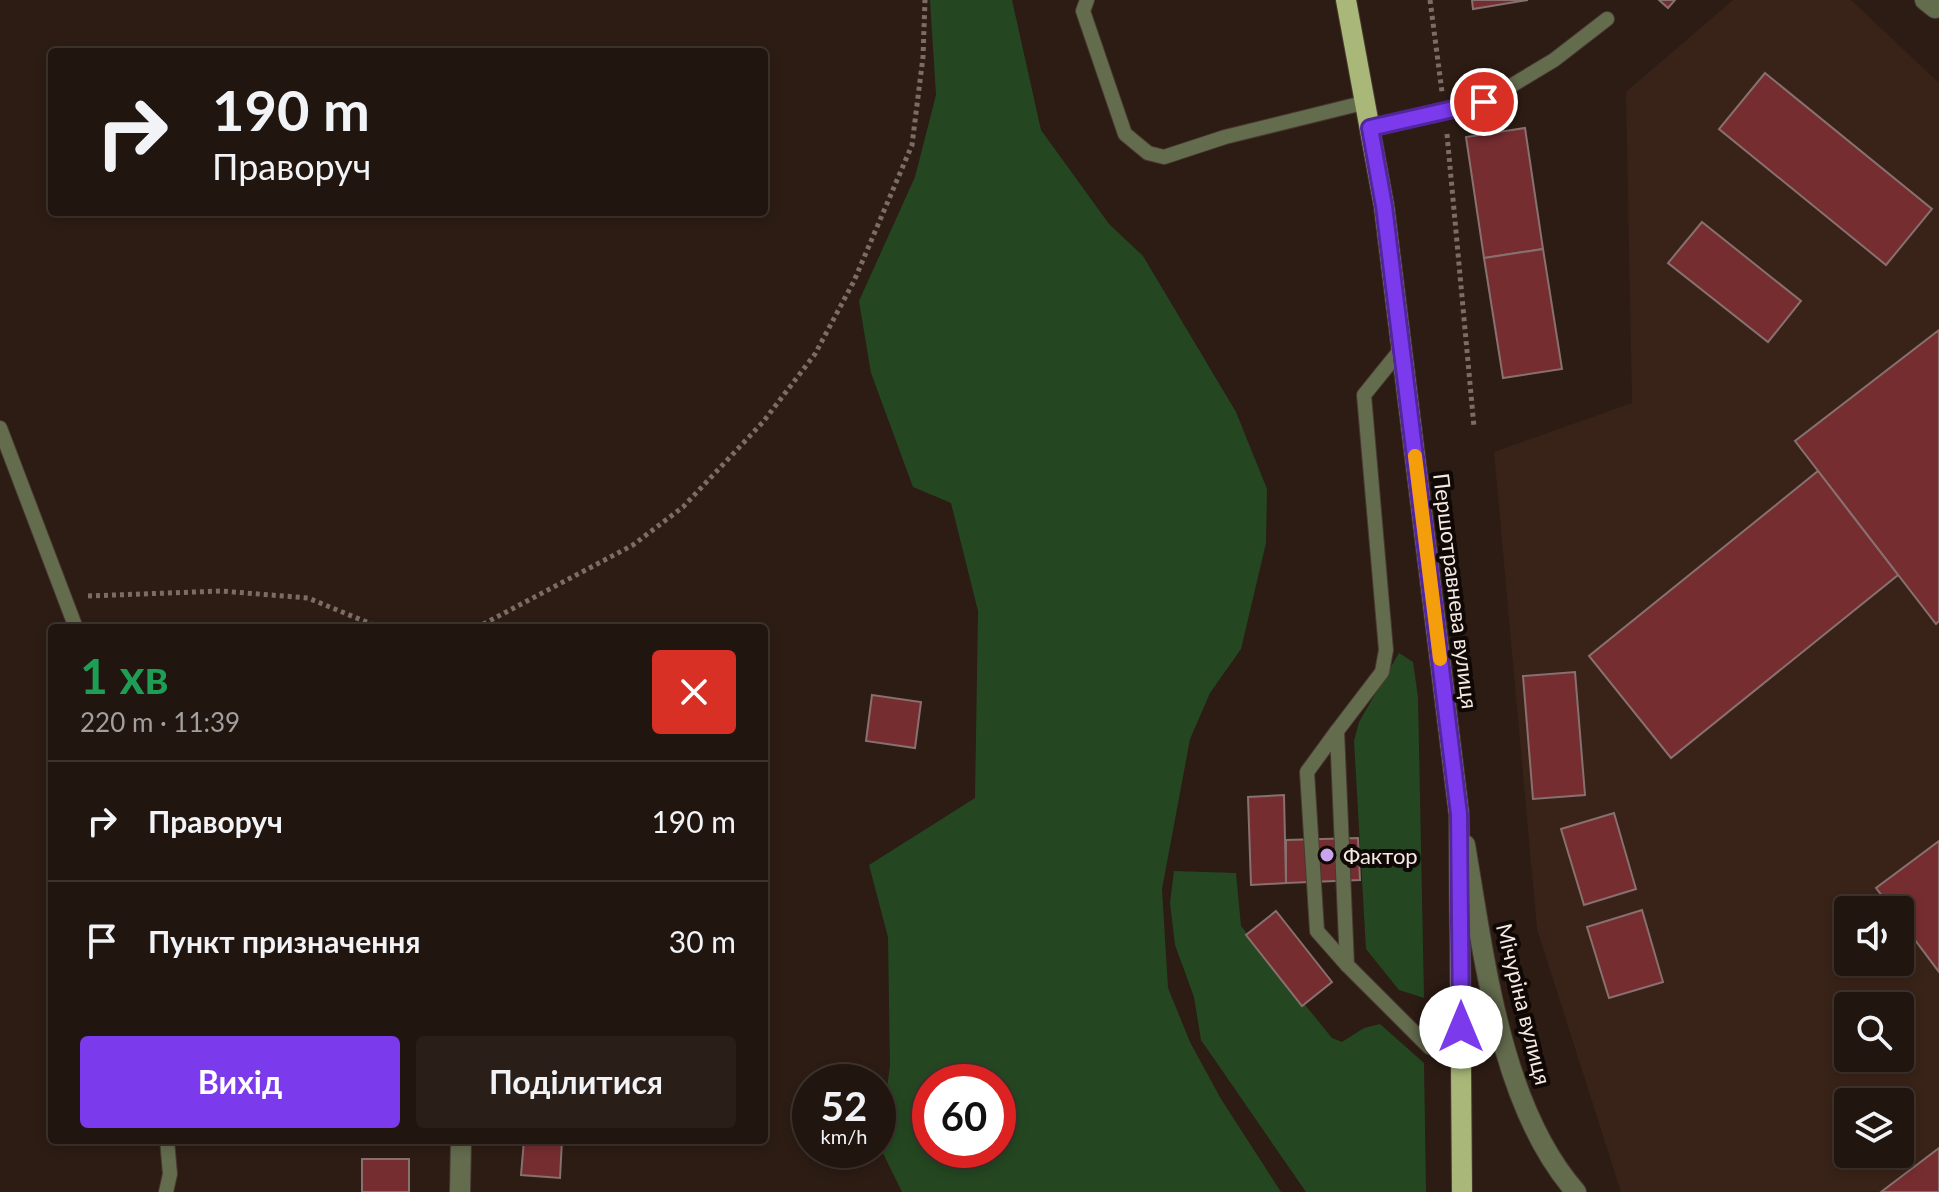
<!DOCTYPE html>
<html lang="uk">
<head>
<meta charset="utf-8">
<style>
	:root { --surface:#21150f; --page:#291e18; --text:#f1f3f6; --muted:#a29f9e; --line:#3e342f; --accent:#7c3aed }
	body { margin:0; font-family:Lato,sans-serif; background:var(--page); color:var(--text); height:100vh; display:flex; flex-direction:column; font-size:30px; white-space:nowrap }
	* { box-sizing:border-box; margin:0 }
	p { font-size:26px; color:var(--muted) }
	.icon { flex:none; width:44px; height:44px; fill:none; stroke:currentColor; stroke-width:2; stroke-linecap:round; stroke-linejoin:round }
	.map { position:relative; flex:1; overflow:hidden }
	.details { position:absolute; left:48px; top:624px; width:720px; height:520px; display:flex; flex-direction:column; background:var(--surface); border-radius:8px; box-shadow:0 4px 12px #0003,0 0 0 2px var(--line) }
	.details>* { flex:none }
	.banner { position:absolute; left:48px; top:48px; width:720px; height:168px; border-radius:8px; box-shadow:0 4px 12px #0003,0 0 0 2px var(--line); background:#21150f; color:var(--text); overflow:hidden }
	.fabs { position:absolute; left:1834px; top:896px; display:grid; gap:16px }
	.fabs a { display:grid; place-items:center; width:80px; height:80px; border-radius:8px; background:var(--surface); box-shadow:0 4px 12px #0003,0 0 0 2px var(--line); font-size:40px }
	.speed { position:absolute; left:792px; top:1064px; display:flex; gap:16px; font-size:40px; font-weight:700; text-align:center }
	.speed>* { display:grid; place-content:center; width:104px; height:104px; border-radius:50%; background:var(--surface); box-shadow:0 4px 12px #0003,0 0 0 2px var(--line); line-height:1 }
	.speed small { font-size:20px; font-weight:400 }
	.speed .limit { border:12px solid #d22; background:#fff; color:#111 }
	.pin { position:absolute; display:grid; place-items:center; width:68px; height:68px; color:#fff; margin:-34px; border:4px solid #fff; border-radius:50%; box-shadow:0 2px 8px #0007 }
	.me { position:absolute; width:88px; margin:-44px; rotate:0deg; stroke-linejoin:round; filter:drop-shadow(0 0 6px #0008) }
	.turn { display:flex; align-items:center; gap:28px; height:168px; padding:0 32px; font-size:36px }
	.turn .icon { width:104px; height:104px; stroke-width:2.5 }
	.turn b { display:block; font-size:56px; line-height:68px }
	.round { display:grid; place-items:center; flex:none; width:84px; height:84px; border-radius:8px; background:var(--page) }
	.overview { display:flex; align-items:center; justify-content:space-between; height:136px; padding:0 32px }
	h1 { font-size:48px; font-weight:700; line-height:60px; color:#1e9e55 }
	.primary-button { display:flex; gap:16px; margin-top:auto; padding:16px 32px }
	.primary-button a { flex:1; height:92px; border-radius:8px; background:var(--accent); color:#fff; font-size:32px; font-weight:700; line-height:92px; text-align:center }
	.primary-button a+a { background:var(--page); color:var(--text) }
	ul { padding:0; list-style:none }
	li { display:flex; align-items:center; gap:24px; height:120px; padding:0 32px; border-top:2px solid var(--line) }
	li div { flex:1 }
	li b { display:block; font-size:30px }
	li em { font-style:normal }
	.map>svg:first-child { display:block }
</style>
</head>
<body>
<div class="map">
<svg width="1939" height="1192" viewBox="0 0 1939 1192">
	<rect width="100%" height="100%" fill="#2c1c14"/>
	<path fill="#392318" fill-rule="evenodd" d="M1733,0H1851L1939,83V1192H1621L1537,929L1494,452L1632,403L1626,92ZM1848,910H1900V962H1848ZM1848,1006H1900V1058H1848ZM1848,1102H1900V1154H1848Z"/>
	<g fill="#244721" fill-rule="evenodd">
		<path d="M930,0H1012L1041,130L1109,224L1143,256L1236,412L1267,489L1266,543L1241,649L1210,693L1190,739L1162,889L1168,988L1190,1042L1221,1099L1281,1192H902L879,1145L890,1066L888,937L869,865L975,798L978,611L951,503L913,487L871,373L859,301L915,177L936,95ZM998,1082V1150H930V1082Z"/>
		<path d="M1399,653L1413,662L1418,697L1424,998L1399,990L1366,949L1354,741L1359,722Z"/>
		<path d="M1174,871L1236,873L1241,926L1332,1038L1342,1042L1364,1028L1380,1024L1424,1063L1426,1192H1306L1201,1040L1194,997L1175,945L1170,903Z"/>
	</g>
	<g fill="#762d30" stroke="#87706f" stroke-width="2">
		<path d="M1472,0H1528L1473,9Z"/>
		<path d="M1659,0H1675L1668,8Z"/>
		<path d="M1765,73L1932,209L1886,265L1719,129Z"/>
		<path d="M1525,128L1543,249L1484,258L1466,137Z"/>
		<path d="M1702,222L1801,301L1768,342L1668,263Z"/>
		<path d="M1543,249L1562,369L1503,378L1484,258Z"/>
		<path d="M1939,330V621L1936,624L1795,441Z"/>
		<path d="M1818,471L1898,575L1671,758L1589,656Z"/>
		<path d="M1575,672L1585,795L1533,799L1523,676Z"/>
		<path d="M872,695L921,702L915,748L866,741Z"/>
		<path d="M1284,795L1286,883L1251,885L1248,797Z"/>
		<path d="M1614,813L1636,889L1584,905L1561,829Z"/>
		<path d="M1358,838L1360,880L1286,883V840Z"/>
		<path d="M1939,841V972L1900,920V910H1893L1876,888Z"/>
		<path d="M1642,910L1663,982L1609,998L1587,927Z"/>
		<path d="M1276,911L1332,982L1302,1006L1246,935Z"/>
		<path d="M524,1140H562L560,1178L521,1175Z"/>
		<path d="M1939,1148V1192H1881Z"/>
		<rect x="362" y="1159" width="47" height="33"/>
	</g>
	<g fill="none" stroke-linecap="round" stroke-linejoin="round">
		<g stroke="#483931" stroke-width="16">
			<g id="service">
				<path d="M1087,0L1083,11L1125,134L1148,153L1164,157L1225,137L1367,102"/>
				<path d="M1370,128L1484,102L1554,60L1607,19"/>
				<path d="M1402,348L1364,395L1386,650L1382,672L1337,731L1347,965L1429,1047L1461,1057"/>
				<path d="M0,428L76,628"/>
				<path d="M1337,731L1307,772L1317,931L1347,965"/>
				<path d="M166,1192L170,1174L167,1140"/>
			</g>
		</g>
		<g stroke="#483931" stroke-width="22">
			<g id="minor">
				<path d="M1925,0L1935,8L1939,7"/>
				<path d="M460,1192L461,1140"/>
			</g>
		</g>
		<g stroke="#483931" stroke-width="22">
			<path id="tertiary" d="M1465,845C1484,955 1500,1106 1576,1192"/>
		</g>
		<g stroke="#483931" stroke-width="22">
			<path id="primary" d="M1346,0L1384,206L1459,814L1462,1192"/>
		</g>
		<g stroke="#7b6d65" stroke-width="5" stroke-dasharray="4 4" stroke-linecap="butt">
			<path d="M1430,0L1442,92"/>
			<path d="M1447,134L1474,427"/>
			<path d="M88,596L221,591L308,598L381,628"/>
			<path d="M476,628L633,545L683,507L763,422L815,354L854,281L912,145L923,57L925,0"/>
		</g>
		<use href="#service" stroke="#646c4e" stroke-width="14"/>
		<use href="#minor" stroke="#646c4e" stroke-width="20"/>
		<use href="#tertiary" stroke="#646c4e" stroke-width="20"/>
		<use href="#primary" stroke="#a9b878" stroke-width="20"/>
	</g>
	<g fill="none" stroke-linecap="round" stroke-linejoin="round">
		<g stroke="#51269a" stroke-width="20">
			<path id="route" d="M1461,1027L1459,814L1384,206L1370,128L1484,102"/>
		</g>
		<use href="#route" stroke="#7c3aed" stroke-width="14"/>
		<path stroke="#f59e0b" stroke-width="14" d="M1415,456L1440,659"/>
	</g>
	<circle fill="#c8a5ee" stroke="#0f0805" stroke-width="3" cx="1327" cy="855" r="8"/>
	<g text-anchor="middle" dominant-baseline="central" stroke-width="8" stroke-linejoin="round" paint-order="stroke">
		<g font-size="22" fill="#f4e9e3" stroke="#0f0805">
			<text transform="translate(1456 591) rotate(83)">Першотравнева вулиця</text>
			<text transform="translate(1524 1004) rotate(76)">Мічуріна вулиця</text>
		</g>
		<g font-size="22" fill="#f4e9e3" stroke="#0f0805" text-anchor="start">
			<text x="1343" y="855">Фактор</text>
		</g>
	</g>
</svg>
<div class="fabs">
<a><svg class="icon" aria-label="sound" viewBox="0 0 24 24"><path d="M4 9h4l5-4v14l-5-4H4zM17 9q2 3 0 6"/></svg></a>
<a><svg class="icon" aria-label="search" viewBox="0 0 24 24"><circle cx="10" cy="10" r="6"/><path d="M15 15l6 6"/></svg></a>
<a><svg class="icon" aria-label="layers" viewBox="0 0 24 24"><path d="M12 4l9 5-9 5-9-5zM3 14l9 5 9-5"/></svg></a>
</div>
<div class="speed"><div>52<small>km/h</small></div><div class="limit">60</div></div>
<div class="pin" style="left:1484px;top:102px;background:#d93025"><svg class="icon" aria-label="arrive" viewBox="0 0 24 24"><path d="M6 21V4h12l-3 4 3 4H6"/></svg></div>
<svg class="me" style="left:1461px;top:1027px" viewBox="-20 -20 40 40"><circle r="19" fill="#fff"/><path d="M0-13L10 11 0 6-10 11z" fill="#7c3aed"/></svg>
<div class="banner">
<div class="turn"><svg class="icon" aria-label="right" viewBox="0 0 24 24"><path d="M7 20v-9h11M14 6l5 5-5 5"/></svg><div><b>190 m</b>Праворуч</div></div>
</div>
<section class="details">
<div class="overview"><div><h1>1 хв</h1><p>220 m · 11:39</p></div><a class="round" style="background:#d93025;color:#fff"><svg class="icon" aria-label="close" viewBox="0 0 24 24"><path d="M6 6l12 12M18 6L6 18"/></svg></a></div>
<ul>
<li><svg class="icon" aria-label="right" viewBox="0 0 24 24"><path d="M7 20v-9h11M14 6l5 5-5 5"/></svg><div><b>Праворуч</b></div><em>190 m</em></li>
<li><svg class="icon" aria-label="arrive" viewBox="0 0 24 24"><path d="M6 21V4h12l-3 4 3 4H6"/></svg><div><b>Пункт призначення</b></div><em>30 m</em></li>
</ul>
<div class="primary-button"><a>Вихід</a><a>Поділитися</a></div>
</section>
</div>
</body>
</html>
